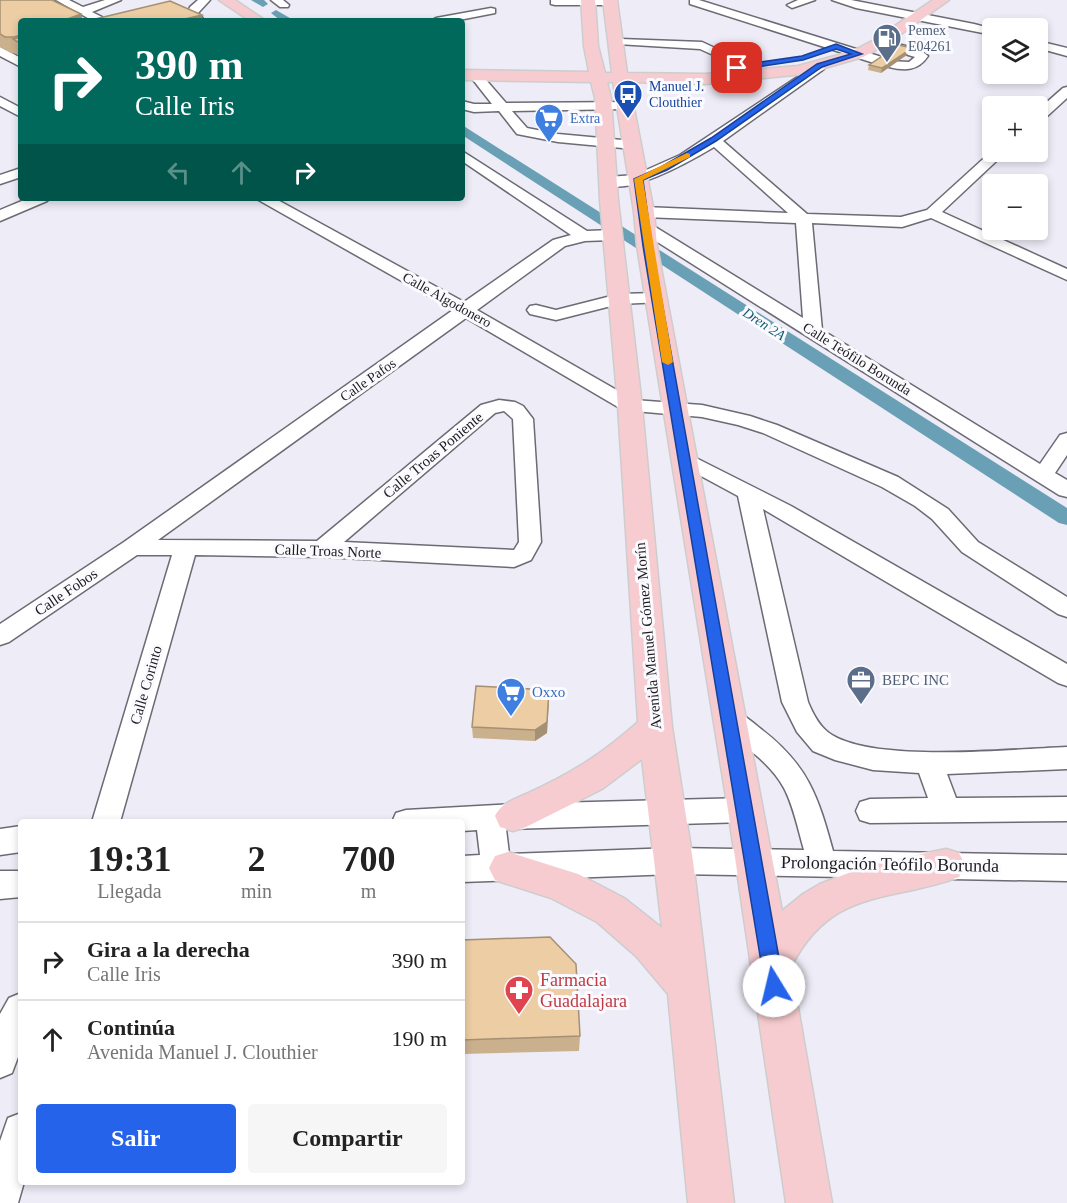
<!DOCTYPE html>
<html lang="es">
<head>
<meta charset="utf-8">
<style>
	:root { --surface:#fff; --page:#f6f6f6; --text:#222; --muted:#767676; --line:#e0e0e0; --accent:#2563eb }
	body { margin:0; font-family:Georgia,serif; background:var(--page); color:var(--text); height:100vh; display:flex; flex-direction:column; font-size:22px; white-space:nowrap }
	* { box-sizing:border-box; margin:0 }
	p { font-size:20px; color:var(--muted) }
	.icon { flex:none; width:33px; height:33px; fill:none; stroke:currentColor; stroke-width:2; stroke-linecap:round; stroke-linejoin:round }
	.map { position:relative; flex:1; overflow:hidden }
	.sheet { position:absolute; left:18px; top:819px; width:447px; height:366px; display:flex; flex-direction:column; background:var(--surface); border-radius:6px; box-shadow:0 3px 9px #0003 }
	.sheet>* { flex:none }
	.banner { position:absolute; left:18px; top:18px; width:447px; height:183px; border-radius:6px; box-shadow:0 3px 9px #0003; background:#00695c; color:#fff; overflow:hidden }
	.fabs { position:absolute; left:982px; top:18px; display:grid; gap:12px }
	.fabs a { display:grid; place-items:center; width:66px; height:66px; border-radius:6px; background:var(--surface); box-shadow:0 3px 9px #0003; font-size:30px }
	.pin { position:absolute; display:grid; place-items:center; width:51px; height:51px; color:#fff; margin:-26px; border-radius:12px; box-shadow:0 3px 9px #0006 }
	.me { position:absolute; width:66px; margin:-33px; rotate:351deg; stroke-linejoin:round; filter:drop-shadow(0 0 4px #0008) }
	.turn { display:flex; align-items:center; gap:21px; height:126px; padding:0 18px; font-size:27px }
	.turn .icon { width:78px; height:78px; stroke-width:2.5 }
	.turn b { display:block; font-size:42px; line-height:51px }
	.lanes { display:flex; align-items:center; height:57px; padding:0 18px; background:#0003; justify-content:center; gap:30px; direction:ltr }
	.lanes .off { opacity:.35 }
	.eta { display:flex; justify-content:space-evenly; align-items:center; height:102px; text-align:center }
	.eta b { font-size:36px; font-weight:600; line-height:42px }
	.cta { display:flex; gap:12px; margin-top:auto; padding:12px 18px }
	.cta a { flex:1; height:69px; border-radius:6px; background:var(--accent); color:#fff; font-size:24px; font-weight:600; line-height:69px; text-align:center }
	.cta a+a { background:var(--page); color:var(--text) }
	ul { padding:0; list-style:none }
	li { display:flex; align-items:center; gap:18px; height:78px; padding:0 18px; border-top:2px solid var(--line) }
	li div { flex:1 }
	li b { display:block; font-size:22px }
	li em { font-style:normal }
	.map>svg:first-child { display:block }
</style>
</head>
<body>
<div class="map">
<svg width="1067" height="1203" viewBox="0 0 1067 1203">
	<rect width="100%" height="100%" fill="#eeecf7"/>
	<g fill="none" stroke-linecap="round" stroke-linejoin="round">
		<g fill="#6aa0b5" fill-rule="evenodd">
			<path d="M251,0H264L268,4L263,7Z"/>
			<path d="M276,10L295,21H281L271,13Z"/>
			<path d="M462,125L1067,508V525L1059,523L462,135Z"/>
		</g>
		<g stroke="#6c6b74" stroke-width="3">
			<g id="minor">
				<path d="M56,0H69L83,7L105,0H121L92,12L102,17V21H93Z"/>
				<path d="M198,0H210L198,13L205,21H193L187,14L190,7Z"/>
				<path d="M271,0H283L289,5L288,7H280Z"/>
				<path d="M551,0H614L615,2L610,5H555L551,4Z"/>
				<path d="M690,0H699L885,58L887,61L885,64H877L690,4Z"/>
				<path d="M798,0H815L792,8L787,5Z"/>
				<path d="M832,0H851L974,24L993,29V35L856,8Z"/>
				<path d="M491,8L495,9V13L454,21H430L436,18Z"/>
				<path d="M621,39L702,42L756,67L754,70H746L700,49L617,44L615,42Z"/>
				<path d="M879,40L919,49L928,56C918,71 905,71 889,67V61L909,62L915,57L875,45L873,43Z"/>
				<path d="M1038,41L1067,48V56L1038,48Z"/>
				<path d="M0,47L21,58V67L0,56Z"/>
				<path d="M820,62L826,66L824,69L723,141L807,214L901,217L927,210L993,150L1006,152L942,212L1067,269V280L931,218L902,227L812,223L822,330L1040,464L1060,435L1067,433V455L1055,473L1067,480V497L1059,495L640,231L638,228L640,225H652L803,318L796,223L644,217L636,212L644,207L788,213L714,147C694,159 620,202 601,181L608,177L635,175L680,155Z"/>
				<path d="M476,72L480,73L506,103L631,102L632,105L626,109L512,111L527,128L558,134L633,141L640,145L633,149L558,142L517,134L499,111L474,112L462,109V101L474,104H492L470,76Z"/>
				<path d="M1067,87V98L1043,120L1038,121V110L1063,88Z"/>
				<path d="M0,97L21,108V117L0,106Z"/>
				<path d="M462,151L587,231L612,230L620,235L612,240L585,241L565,246L477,310L634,400L702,405L750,416L777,425L898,477L948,509L978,542L1067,597V617L1058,614L962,552L932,519L915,506L882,487L763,433L738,425L702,417L623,410L466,318L158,540L317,541L481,405L499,400L515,402L523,406L533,419L541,542L531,560L514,567L322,557L195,555L120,822H92L172,555H137L9,642L0,645V624L124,542L453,310L255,198H274L464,302L553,240L571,235L462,161ZM504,411L513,419L519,542L514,550L344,542L495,413Z"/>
				<path d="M21,168V177L0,184V175Z"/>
				<path d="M29,198H50L47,201L0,221V210Z"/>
				<path d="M656,293L662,294L665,298L662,302L619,304L556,320L530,314L527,310L530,306L536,305L556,310L619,294Z"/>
				<path d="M684,452L791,506L1067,664V686L1058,683L763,509L808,702C813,714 820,728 832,735C878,763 1011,749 1067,747V769L947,774L956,798L1067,797V821L870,823L860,820L856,811L860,802L870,799L928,798L919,773L873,770L835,760L813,751L797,732L782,702L738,496L677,463L674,458L677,453Z"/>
				<path d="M730,709C742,713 751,721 761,729C808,765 818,796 833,851L1067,855V881L674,874L462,882V856L480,855L477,830L462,831V822H392L396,813L406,810L513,804L746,798L756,801L760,810L756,819L746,822L506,829L509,854L674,848L804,850C798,830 794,807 784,788C770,762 742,745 721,726L717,719L721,712Z"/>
				<path d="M21,826V852L0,855V829Z"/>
				<path d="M0,871H21V897L0,899Z"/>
				<path d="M21,993V1049L12,1073L0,1078V1014L9,998Z"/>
				<path d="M21,1113V1182H24L18,1203H0V1141L8,1118Z"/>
			</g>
		</g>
		<g stroke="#cdcdce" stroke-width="3">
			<g id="major">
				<path d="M219,0H235L266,21H250Z"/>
				<path d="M581,0H595L598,46L605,73H612L603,0H617L627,73L705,74L798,66L853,51L874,40L933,0H949L884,46L863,57L804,74L705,84L629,82L654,212L657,246L782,911L803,894L820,884L869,865L946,849L959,853L965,865L959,877C888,903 832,887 791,967L832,1203H786L728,810L637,246L634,212L613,82H607L611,98L618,200L642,406L672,727L693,861L734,1203H688L668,994L636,956L597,922L551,898L495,880L489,868L495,856L508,852L578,874L624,898L662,928L642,759L602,789L526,827L513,831L500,827L495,816C502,802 514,800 528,793C571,774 603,753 638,722L618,406L600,200L595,98L591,82L462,80V70L589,72L584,46Z"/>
			</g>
		</g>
		<use href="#minor" fill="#fff" fill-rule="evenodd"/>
		<use href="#major" fill="#f7ccd0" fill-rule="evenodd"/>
	</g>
	<g fill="#cbb08d">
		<path d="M0,0L81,14L83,21H21V57L18,55L17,54L11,53L0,47Z"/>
		<path d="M911,52L881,73L868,70L869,65Z"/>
		<path d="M549,701L547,733L535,741L473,738L472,727Z"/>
		<path d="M462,940L580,1036L579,1051L462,1054Z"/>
	</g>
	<g fill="#a59073">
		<path d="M81,14L83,21H62Z"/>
		<path d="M202,15L203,21H176Z"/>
		<path d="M912,48L911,52L881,73L882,68Z"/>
		<path d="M549,690L547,733L535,741V730Z"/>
	</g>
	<g fill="#eccda4" stroke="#a59073" stroke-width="1.5">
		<path d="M0,0H52L81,14L62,21H21V35L14,37H5L0,34Z"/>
		<path d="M170,1L202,15L176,21H87Z"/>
		<path d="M21,37V44L13,39Z"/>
		<path d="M899,45L912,48L882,68L869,65Z"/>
		<path d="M476,686L549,690L547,722L535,730L472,727Z"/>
		<path d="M550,937L576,964L580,1036L462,1040V940Z"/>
	</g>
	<path fill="#2563eb" stroke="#184099" stroke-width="1.5" d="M836,44L862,54L822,67L716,141L667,170L643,180L652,246L784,986L781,992L774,995L768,992L765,986L643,246L634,179L661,167L711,138L817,64L851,54L836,49L803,60L737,70L734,66L802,56Z"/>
	<path fill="#f59e0b" d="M687,153L690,154V157L643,180L673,362L668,365L662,362L634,179Z"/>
	<defs>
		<g id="fuel-pin" transform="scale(1.5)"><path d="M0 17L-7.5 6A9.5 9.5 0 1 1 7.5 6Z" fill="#5c6f8a" stroke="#fbfbff"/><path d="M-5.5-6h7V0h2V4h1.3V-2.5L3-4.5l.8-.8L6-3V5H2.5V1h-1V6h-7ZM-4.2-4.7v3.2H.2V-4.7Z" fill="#fff"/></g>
		<g id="bus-pin" transform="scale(1.5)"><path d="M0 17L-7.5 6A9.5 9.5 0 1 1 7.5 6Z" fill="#1a4fb4" stroke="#fbfbff"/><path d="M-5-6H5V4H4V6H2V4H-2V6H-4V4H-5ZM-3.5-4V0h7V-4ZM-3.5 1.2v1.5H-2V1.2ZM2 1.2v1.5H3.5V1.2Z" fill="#fff"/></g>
		<g id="supermarket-pin" transform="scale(1.5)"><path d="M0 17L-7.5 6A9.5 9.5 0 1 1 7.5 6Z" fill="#3f7fe0" stroke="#fbfbff"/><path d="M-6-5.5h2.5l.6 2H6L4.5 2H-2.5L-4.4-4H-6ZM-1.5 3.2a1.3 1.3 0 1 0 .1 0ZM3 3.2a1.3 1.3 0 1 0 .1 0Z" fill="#fff"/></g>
		<g id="office-pin" transform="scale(1.5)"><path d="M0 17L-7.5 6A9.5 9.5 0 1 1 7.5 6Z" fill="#5c6f8a" stroke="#fbfbff"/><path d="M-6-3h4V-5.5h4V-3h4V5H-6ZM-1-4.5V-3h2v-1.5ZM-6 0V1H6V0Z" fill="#fff"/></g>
		<g id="pharmacy-pin" transform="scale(1.5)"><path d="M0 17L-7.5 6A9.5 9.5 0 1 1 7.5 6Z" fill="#e0444e" stroke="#fbfbff"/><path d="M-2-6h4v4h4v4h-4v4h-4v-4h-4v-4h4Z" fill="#fff"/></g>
	</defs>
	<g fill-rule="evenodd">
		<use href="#fuel-pin" x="887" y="38"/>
		<use href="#bus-pin" x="628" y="94"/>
		<use href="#supermarket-pin" x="549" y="118"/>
		<use href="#office-pin" x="861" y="680"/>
		<use href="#supermarket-pin" x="511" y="692"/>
		<use href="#pharmacy-pin" x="519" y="990"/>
	</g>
	<g text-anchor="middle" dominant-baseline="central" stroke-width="6" stroke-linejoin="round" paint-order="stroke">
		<g font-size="14" fill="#4e5e75" stroke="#fbfbff" text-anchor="start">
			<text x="908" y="30">Pemex<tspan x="908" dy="16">E04261</tspan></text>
		</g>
		<g font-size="14" fill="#164399" stroke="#fbfbff" text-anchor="start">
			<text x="649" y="86">Manuel J.<tspan x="649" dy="16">Clouthier</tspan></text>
		</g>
		<g font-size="14" fill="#366cbe" stroke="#fbfbff" text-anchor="start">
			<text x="570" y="118">Extra</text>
		</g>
		<g font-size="14" fill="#1c1c1f" stroke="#fbfbff">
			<text transform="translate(447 300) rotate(29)">Calle Algodonero</text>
			<text transform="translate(857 359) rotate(32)">Calle Teófilo Borunda</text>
			<text transform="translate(368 380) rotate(-35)">Calle Pafos</text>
		</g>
		<g font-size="14" font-style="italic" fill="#0f596f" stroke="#fbfbff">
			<text transform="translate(764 324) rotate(33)">Dren 2A</text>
		</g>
		<g font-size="15" fill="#1c1c1f" stroke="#fbfbff">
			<text transform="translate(433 455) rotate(-40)">Calle Troas Poniente</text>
			<text transform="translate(328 551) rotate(2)">Calle Troas Norte</text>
			<text transform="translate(66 592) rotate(-34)">Calle Fobos</text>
			<text transform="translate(648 636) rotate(-95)">Avenida Manuel Gómez Morín</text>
			<text transform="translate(146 685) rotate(-74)">Calle Corinto</text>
		</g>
		<g font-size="15" fill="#4e5e75" stroke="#fbfbff" text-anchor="start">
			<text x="882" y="680">BEPC INC</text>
		</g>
		<g font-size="15" fill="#366cbe" stroke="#fbfbff" text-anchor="start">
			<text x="532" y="692">Oxxo</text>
		</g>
		<g font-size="18" fill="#1c1c1f" stroke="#fbfbff">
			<text transform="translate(890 864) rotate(1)">Prolongación Teófilo Borunda</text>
		</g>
		<g font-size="18" fill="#be3a42" stroke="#fbfbff" text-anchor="start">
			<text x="540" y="980">Farmacia<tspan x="540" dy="21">Guadalajara</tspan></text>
		</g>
	</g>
</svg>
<div class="fabs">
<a><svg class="icon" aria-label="layers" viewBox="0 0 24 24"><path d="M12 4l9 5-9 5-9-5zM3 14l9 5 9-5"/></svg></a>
<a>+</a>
<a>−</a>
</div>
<div class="pin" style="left:737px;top:68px;background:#d93025"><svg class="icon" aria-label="arrive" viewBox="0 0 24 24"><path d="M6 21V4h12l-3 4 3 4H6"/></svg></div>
<svg class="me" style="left:774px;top:986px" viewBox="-20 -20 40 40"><circle r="19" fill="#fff"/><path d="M0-13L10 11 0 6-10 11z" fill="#2563eb"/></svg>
<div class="banner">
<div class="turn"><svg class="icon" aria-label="right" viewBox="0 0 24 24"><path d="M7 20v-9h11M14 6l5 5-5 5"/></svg><div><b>390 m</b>Calle Iris</div></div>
<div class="lanes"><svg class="icon off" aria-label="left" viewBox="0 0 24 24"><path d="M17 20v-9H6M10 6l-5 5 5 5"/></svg><svg class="icon off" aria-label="ahead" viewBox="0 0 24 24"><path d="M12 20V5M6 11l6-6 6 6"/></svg><svg class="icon" aria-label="right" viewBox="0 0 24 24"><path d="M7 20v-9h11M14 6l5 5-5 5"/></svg></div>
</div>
<section class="sheet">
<div class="eta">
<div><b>19:31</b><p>Llegada</p></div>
<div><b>2</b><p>min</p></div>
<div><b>700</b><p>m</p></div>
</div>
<ul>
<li><svg class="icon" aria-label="right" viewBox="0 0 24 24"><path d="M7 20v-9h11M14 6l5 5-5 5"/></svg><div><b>Gira a la derecha</b><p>Calle Iris</p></div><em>390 m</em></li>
<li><svg class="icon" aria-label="ahead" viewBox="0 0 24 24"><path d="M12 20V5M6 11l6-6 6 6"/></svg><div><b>Continúa</b><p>Avenida Manuel J. Clouthier</p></div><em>190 m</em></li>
</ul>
<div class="cta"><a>Salir</a><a>Compartir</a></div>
</section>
</div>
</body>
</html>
